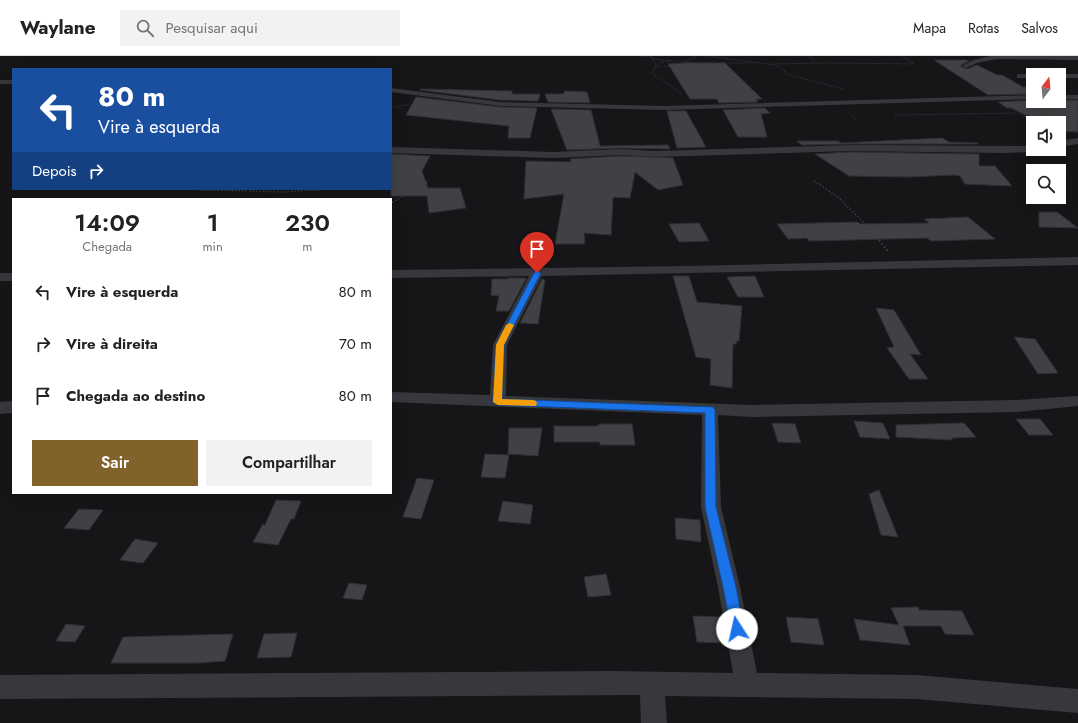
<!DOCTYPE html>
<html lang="pt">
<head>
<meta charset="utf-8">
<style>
	:root { --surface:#fff; --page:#f2f2f2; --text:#222; --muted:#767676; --line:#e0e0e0; --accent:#80622a }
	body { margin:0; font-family:Jost,sans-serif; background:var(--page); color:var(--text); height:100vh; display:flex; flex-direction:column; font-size:15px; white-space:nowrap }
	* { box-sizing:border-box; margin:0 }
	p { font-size:13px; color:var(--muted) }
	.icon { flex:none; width:22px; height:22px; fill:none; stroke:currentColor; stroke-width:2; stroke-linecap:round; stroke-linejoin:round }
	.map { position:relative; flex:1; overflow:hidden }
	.panel { position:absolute; left:12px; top:142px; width:380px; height:296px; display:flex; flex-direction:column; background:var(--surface); border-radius:0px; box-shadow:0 4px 16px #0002 }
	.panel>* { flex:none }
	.guide { position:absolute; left:12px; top:12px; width:380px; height:122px; border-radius:0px; box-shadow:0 4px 16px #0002; background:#1a4fa0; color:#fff; overflow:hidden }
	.needle { width:26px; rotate:16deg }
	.controls { position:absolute; left:1026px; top:12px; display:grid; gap:8px }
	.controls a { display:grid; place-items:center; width:40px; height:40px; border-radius:0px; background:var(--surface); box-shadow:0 4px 16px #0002; font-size:20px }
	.pin { position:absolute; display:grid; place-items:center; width:34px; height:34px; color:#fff; margin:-41px -17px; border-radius:50% 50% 50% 0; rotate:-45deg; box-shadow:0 0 4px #0007 }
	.pin .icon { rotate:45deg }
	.me { position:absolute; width:44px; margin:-22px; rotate:350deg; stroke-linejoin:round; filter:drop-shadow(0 0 3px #0008) }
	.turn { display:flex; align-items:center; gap:14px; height:84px; padding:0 20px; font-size:18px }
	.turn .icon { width:52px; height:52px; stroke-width:2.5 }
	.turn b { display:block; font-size:28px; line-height:34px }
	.then { display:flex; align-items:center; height:38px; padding:0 20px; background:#0003; gap:8px; font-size:15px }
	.eta { display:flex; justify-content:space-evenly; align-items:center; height:68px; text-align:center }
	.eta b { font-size:24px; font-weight:600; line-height:28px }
	.cta { display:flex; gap:8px; margin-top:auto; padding:8px 20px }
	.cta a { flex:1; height:46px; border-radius:0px; background:var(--accent); color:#fff; font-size:16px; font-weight:600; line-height:46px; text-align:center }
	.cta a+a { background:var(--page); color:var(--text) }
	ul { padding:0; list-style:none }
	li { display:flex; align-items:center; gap:12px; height:52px; padding:0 20px }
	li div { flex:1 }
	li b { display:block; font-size:15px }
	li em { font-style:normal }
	header { display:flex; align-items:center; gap:24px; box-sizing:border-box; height:56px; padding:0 20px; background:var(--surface); border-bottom:1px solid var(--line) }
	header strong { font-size:19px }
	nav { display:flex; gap:22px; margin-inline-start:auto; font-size:14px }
	.search { width:280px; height:36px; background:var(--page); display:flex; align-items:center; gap:10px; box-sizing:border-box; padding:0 14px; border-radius:0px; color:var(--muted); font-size:15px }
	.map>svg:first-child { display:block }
</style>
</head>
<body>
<header>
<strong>Waylane</strong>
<div class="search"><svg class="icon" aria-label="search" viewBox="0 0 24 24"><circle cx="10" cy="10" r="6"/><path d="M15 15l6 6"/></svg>Pesquisar aqui</div>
<nav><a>Mapa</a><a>Rotas</a><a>Salvos</a></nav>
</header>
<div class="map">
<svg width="1078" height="667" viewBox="0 0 1078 667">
	<rect width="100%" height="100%" fill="#161618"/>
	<g fill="#404145" stroke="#303034">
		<path d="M934,4H966L969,5L961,9V11L967,13L977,9L997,19H1002L1023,31H1033V38L988,39Z"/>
		<path d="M685,7H725L762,43H756L758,46L719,47L717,43H690L668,8Z"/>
		<path d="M421,33L512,35V38H540L538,45L500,44L420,34Z"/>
		<path d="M565,35L587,36L590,47L548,46L545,38H563Z"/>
		<path d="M416,41L500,51L537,52L530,82H508L509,70L406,59Z"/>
		<path d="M1033,44H1078V76L1059,75V67H1042L1011,52H1007L998,46Z"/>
		<path d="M765,52L770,57L761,58L767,81H738L723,54Z"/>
		<path d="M551,53L591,54L600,90L668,89L670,93L621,92L567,94Z"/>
		<path d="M667,55H686L706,91L677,92Z"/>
		<path d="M942,82L949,86L978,87V88H850L802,89L797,85H838L841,87Z"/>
		<path d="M850,96L979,98V110H995L1012,130L965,128L960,120L954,119L907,121L849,120L815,98Z"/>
		<path d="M391,98L430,100L422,115L428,132H460L466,152L429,157L427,140H391Z"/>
		<path d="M621,100L673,102L683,129L658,134L635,116L630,142L613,141L611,179L584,177L585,188H555L564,138L524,143L526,105L571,106L570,103Z"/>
		<path d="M1039,156H1057L1078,172L1039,171Z"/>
		<path d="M968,161L995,183L931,185L927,182L809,185L807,182L788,183L777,168L858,166L860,168L929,167L924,163Z"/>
		<path d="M699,167L709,185L679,186L669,168Z"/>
		<path d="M673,220H689L697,246L742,250L739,285H736L737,288H733L732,332L710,329L711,303L696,301Z"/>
		<path d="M755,220L764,241H738L727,221Z"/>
		<path d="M508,222H525L526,223L509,255H496L499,240L491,239L492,223H508Z"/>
		<path d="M542,223L545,224L538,268L520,267Z"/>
		<path d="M876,252L894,254L921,299L910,298L928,323H909L887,292L894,291Z"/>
		<path d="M1014,281L1035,283L1058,317L1038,318Z"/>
		<path d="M1016,363H1040L1053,379H1029Z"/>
		<path d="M854,365L883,367L890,383L860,381Z"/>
		<path d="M772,367L795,368L801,387L778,386Z"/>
		<path d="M964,367L976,381L952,382V384L896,381V369Z"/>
		<path d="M598,368H632L635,389H600V386H554V370H599Z"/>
		<path d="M509,372H542L538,400L508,398Z"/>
		<path d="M485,398L509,399L505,422L481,421Z"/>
		<path d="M417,422L434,424L421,463L403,461Z"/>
		<path d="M879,434L898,481L881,479L869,438Z"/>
		<path d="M276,444L301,445L294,463H291L278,489L253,486L263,468L265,469Z"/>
		<path d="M503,445L533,449L530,468L498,465Z"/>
		<path d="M79,453L103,454L89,474L64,472Z"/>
		<path d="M675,462L700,464L701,486L676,483Z"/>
		<path d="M135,483L158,487L143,507L120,504Z"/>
		<path d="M606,518L611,539L588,541L584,521Z"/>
		<path d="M349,527L367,529L362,544L343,542Z"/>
		<path d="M918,551L919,554L962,555L974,579L945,578L941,570H903L910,589L860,584L854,563L899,569L891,552Z"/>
		<path d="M693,560L722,561L726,587L697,586Z"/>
		<path d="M786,561L818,563L824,589L791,586Z"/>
		<path d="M66,568L85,570L75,586L56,585Z"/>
		<path d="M297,577L291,601L257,602L264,578Z"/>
		<path d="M233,578L225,605L198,607H111L123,581Z"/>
	</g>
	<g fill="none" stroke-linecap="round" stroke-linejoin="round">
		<g stroke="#3d3f44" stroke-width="1" stroke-dasharray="1 1.5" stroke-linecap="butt">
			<path d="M639,0L651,1"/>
			<path d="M651,0L656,9L653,16L655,20L672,30L682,39"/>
			<path d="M707,0L774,9L783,13L786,18L844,33"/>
			<path d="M809,0L814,4V6"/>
			<path d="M902,0L914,8"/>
			<path d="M653,3L694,7H751"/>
			<path d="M686,5L698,0"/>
			<path d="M669,6H662L655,11L676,10L684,16L720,18L725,15L722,6"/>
			<path d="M827,7L914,8"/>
			<path d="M772,8L827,7"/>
			<path d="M391,52L407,49"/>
			<path d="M851,59L859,66"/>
			<path d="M895,59L1017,57L1039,67"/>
		</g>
		<g stroke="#3d3f44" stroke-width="1.5" stroke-dasharray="1.5 2" stroke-linecap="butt">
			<path d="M814,125L838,141L867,170"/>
			<path d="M391,129L428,126L391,147"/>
			<path d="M172,133L282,136L330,133"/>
		</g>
		<path stroke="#3d3f44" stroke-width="2" stroke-dasharray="1.5 2.5" stroke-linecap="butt" d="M866,169L888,195"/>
		<g fill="#37383d" fill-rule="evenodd">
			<path d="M991,0H1078V4L997,3L977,7L966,12L962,10L973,4Z"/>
			<path d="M1017,18L1036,19H1033V22H1017Z"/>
			<path d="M1059,18H1078V22H1059V19H1056Z"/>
			<rect x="0" y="24" width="13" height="4"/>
			<path d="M391,32L500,46L665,50L1033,39V43L665,54L500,50L391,36Z"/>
			<rect x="1059" y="39" width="19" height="4"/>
			<path d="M1078,82V88L1059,91V85Z"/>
			<path d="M850,89L1033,90V93H1040L1035,96L1003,97L850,95L655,101L621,99L553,102L391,97V91L553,96L621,93L655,95Z"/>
			<path d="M1078,201V209L542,220L507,289L506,340L752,349L1017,344L1078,340V350L1017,356L752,361L718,359L721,451L740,531L757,617L916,619L1078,633V657L916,643L665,640L667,667H641L640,639L0,643V619L612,615L733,617L718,531L701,451L702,359L391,346V336L490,339L493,289L529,220L391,222V214L689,210Z"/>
			<rect x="0" y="217" width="13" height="8"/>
			<path d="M13,345V357L0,358V346Z"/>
		</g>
	</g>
	<path fill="#1a73e8" stroke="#114b97" d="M535,215H537L541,217L504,289L502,343L713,351L715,354L716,451L736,531L744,573L742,578L737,579L733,578L731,573L723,531L705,451V357L498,349L493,346L496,289Z"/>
	<path fill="#f59e0b" d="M510,267L514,269L504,289L502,343L533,344L536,345L537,347L536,350L498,349L493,346L496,289L506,269Z"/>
</svg>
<div class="controls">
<a><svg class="needle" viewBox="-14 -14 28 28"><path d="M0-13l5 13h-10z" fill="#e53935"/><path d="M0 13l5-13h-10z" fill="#767676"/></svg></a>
<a><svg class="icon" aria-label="sound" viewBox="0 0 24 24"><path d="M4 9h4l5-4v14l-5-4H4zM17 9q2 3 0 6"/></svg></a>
<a><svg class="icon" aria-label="search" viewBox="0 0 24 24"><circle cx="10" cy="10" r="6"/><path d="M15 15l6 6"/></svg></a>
</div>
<div class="pin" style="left:537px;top:217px;background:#d93025"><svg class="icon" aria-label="arrive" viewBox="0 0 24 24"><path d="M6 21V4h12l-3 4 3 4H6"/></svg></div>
<svg class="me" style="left:737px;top:573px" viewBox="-20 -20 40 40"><circle r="19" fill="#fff"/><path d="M0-13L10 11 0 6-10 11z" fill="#1a73e8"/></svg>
<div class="guide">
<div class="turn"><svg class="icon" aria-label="left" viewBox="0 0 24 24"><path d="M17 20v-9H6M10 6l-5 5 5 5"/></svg><div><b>80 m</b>Vire à esquerda</div></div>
<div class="then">Depois<svg class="icon" aria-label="right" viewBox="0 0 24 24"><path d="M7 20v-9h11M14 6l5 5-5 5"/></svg></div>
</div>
<section class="panel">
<div class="eta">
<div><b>14:09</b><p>Chegada</p></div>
<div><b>1</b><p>min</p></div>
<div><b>230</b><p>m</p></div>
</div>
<ul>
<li><svg class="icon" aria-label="left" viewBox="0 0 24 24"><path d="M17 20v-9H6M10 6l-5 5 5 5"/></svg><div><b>Vire à esquerda</b></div><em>80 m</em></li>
<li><svg class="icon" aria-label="right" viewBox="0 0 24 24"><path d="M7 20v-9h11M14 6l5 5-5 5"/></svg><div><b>Vire à direita</b></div><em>70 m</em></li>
<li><svg class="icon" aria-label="arrive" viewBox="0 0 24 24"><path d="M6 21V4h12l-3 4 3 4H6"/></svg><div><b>Chegada ao destino</b></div><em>80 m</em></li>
</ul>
<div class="cta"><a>Sair</a><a>Compartilhar</a></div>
</section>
</div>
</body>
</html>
